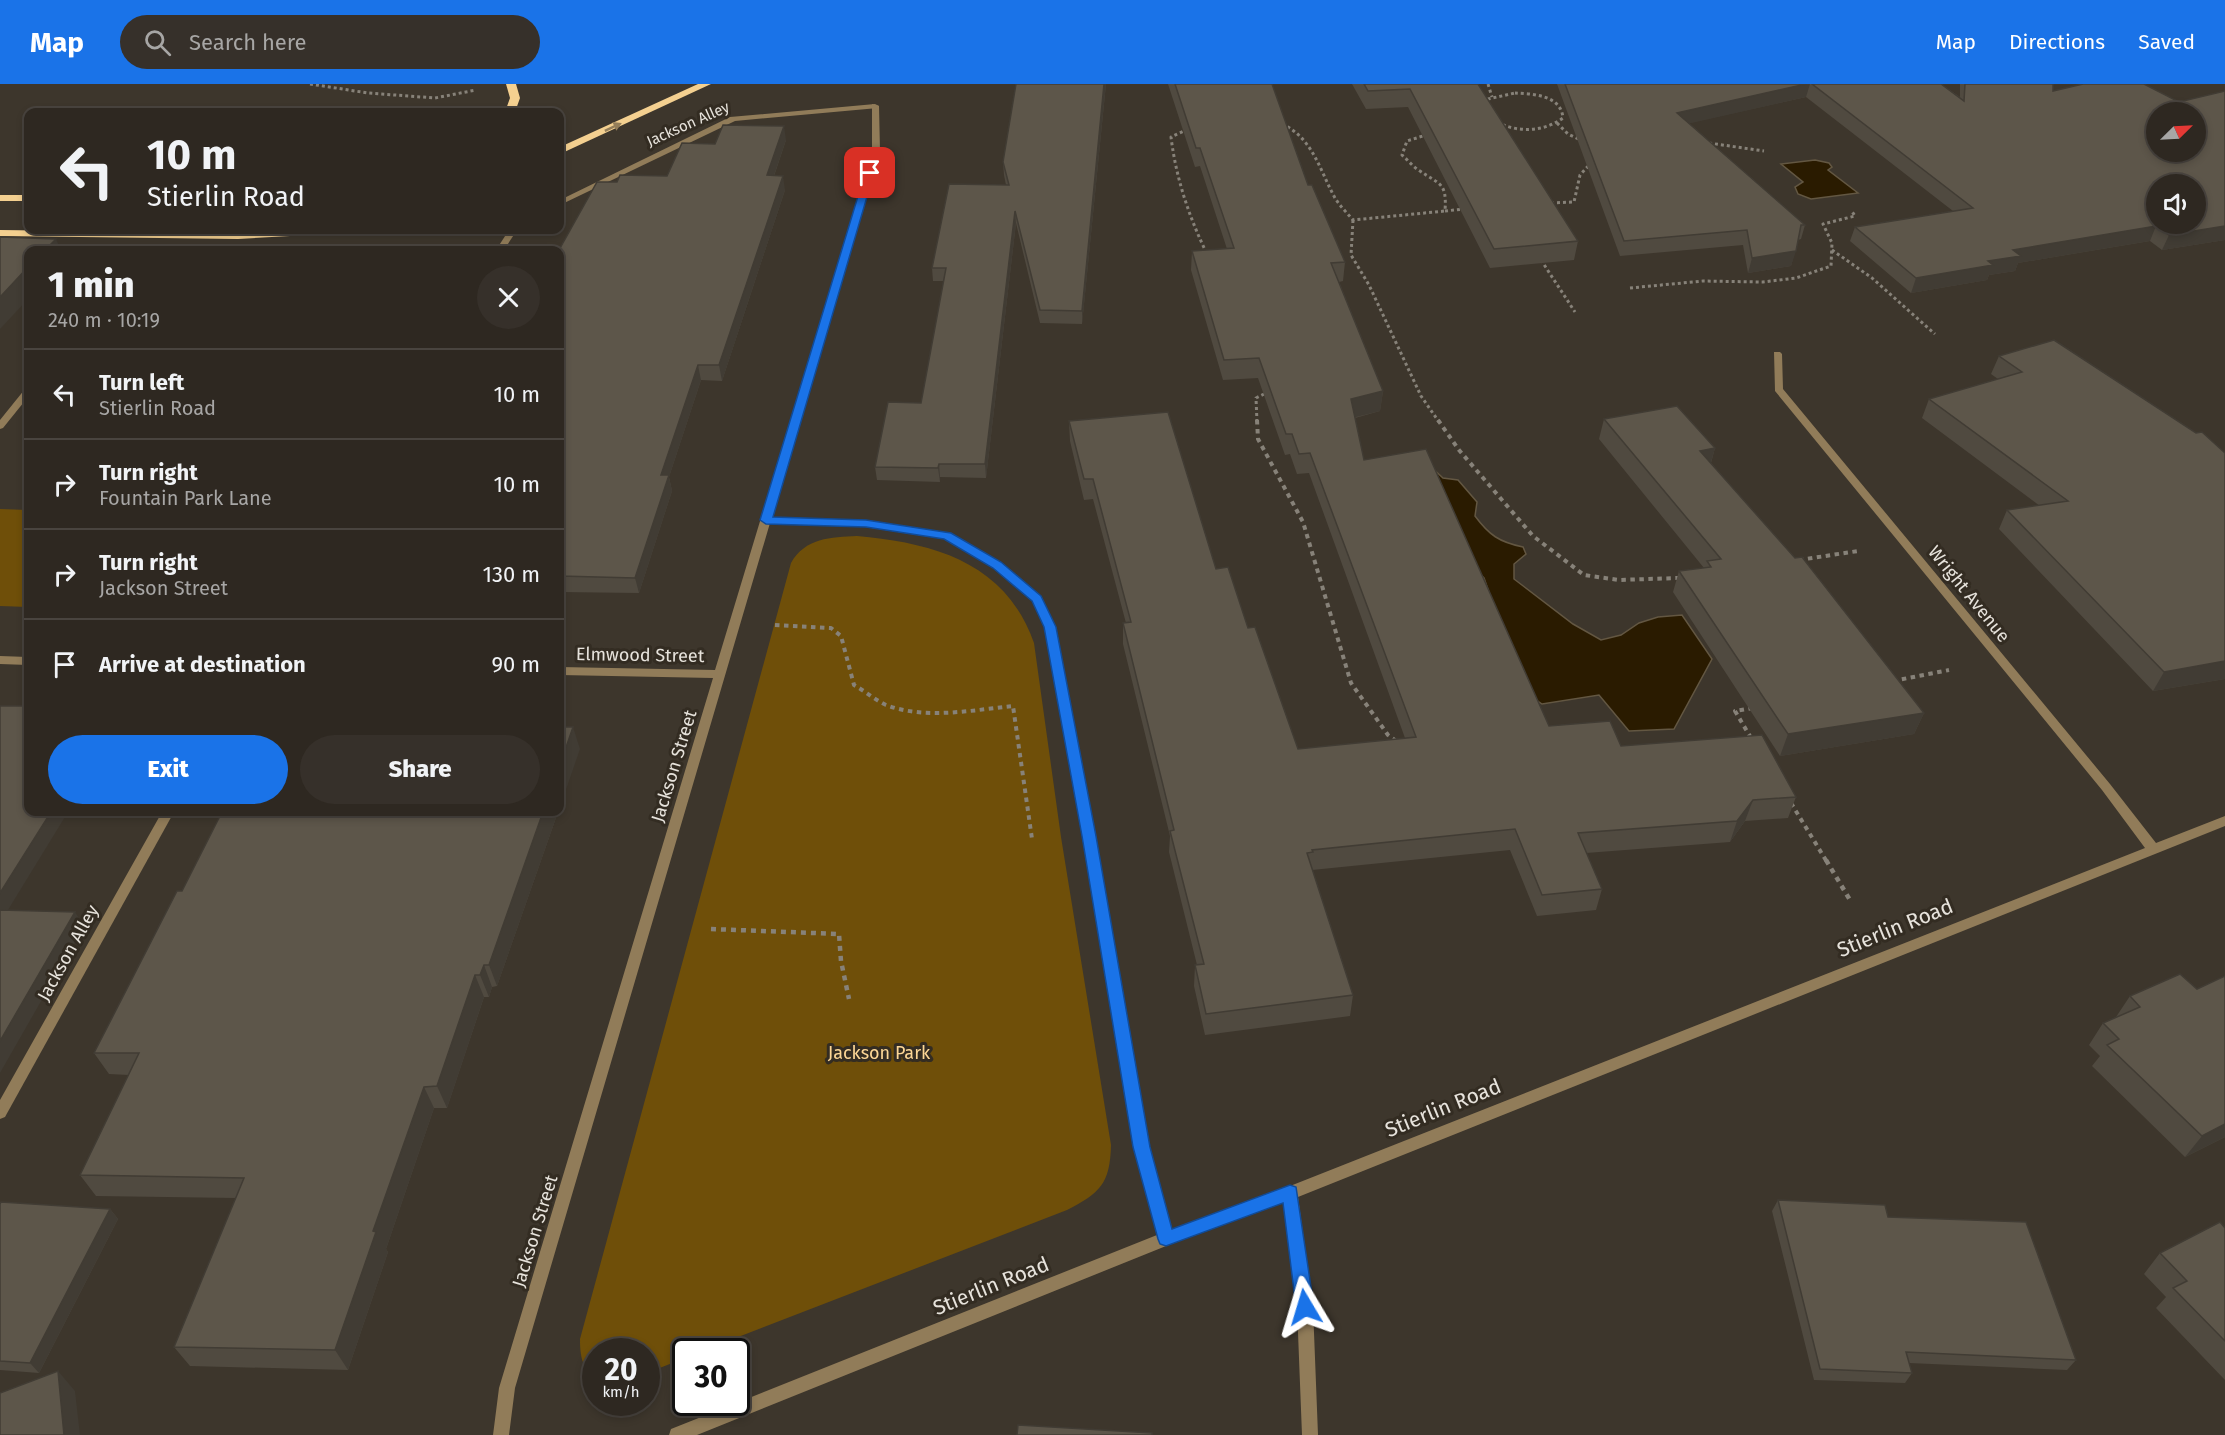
<!DOCTYPE html>
<html lang="en">
<head>
<meta charset="utf-8">
<style>
	:root { --surface:#2e2821; --page:#36302a; --text:#f1f3f6; --muted:#a7a6a5; --line:#49443f; --accent:#1a73e8 }
	body { margin:0; font-family:"Fira Sans",sans-serif; background:var(--page); color:var(--text); height:100vh; display:flex; flex-direction:column; font-size:22px; white-space:nowrap }
	* { box-sizing:border-box; margin:0 }
	p { font-size:20px; color:var(--muted) }
	.icon { flex:none; width:33px; height:33px; fill:none; stroke:currentColor; stroke-width:2; stroke-linecap:round; stroke-linejoin:round }
	.map { position:relative; flex:1; overflow:hidden }
	.details { position:absolute; left:24px; top:162px; width:540px; height:570px; display:flex; flex-direction:column; background:var(--surface); border-radius:12px; box-shadow:0 3px 9px #0003,0 0 0 2px var(--line) }
	.details>* { flex:none }
	.hud { position:absolute; left:24px; top:24px; width:540px; height:126px; border-radius:12px; box-shadow:0 3px 9px #0003,0 0 0 2px var(--line); background:#2e2821; color:var(--text); overflow:hidden }
	.needle { width:39px; rotate:66deg }
	.controls { position:absolute; left:2146px; top:18px; display:grid; gap:12px }
	.controls a { display:grid; place-items:center; width:60px; height:60px; border-radius:50%; background:var(--surface); box-shadow:0 3px 9px #0003,0 0 0 2px var(--line); font-size:30px }
	.speed { position:absolute; left:582px; top:1254px; display:flex; gap:12px; font-size:30px; font-weight:700; text-align:center }
	.speed>* { display:grid; place-content:center; width:78px; height:78px; border-radius:50%; background:var(--surface); box-shadow:0 3px 9px #0003,0 0 0 2px var(--line); line-height:1 }
	.speed small { font-size:15px; font-weight:400 }
	.speed .limit { border:3px solid #111; border-radius:9px; background:#fff; color:#111 }
	.pin { position:absolute; display:grid; place-items:center; width:51px; height:51px; color:#fff; margin:-26px; border-radius:12px; box-shadow:0 3px 9px #0006 }
	.me { position:absolute; width:66px; margin:-33px; rotate:353deg; stroke-linejoin:round; filter:drop-shadow(0 0 4px #0008) }
	.turn { display:flex; align-items:center; gap:21px; height:126px; padding:0 24px; font-size:27px }
	.turn .icon { width:78px; height:78px; stroke-width:2.5 }
	.turn b { display:block; font-size:42px; line-height:51px }
	.round { display:grid; place-items:center; flex:none; width:63px; height:63px; border-radius:32px; background:var(--page) }
	.overview { display:flex; align-items:center; justify-content:space-between; height:102px; padding:0 24px }
	h1 { font-size:36px; font-weight:800; line-height:45px }
	.cta { display:flex; gap:12px; margin-top:auto; padding:12px 24px }
	.cta a { flex:1; height:69px; border-radius:36px; background:var(--accent); color:#fff; font-size:24px; font-weight:800; line-height:69px; text-align:center }
	.cta a+a { background:var(--page); color:var(--text) }
	ul { padding:0; list-style:none }
	li { display:flex; align-items:center; gap:18px; height:90px; padding:0 24px; border-top:2px solid var(--line) }
	li div { flex:1 }
	li b { display:block; font-size:22px }
	li em { font-style:normal }
	header { display:flex; align-items:center; gap:36px; box-sizing:border-box; height:84px; padding:0 30px; background:var(--accent); color:#fff }
	header strong { font-size:28px }
	nav { display:flex; gap:33px; margin-inline-start:auto; font-size:21px }
	.search { width:420px; height:54px; background:var(--page); display:flex; align-items:center; gap:15px; box-sizing:border-box; padding:0 21px; border-radius:33px; color:var(--muted); font-size:22px }
	.map>svg:first-child { display:block }
</style>
</head>
<body>
<header>
<strong>Map</strong>
<div class="search"><svg class="icon" aria-label="search" viewBox="0 0 24 24"><circle cx="10" cy="10" r="6"/><path d="M15 15l6 6"/></svg>Search here</div>
<nav><a>Map</a><a>Directions</a><a>Saved</a></nav>
</header>
<div class="map">
<svg width="2225" height="1351" viewBox="0 0 2225 1351">
	<rect width="100%" height="100%" fill="#3d362c"/>
	<g fill="#6f4f09">
		<path d="M0,425L28,426V523L0,522Z"/>
		<path d="M857,452C935,459 1006,479 1034,559L1061,753L1111,1061C1110,1100 1100,1109 1067,1126L702,1267L686,1268L685,1274L647,1289L646,1268H596L595,1294C582,1284 580,1272 580,1255L791,479C805,454 831,453 857,452Z"/>
	</g>
	<g fill="#2a1b00" stroke="#635742" stroke-width="1.5">
		<path d="M1815,76L1829,79L1832,83L1828,86L1858,109L1811,115L1798,110L1795,103L1803,98L1781,80Z"/>
		<path d="M1430,382L1443,394L1458,396L1477,418L1475,432C1489,451 1499,458 1523,463L1526,470L1514,480V495L1573,540L1601,556L1621,551L1639,539L1658,533L1682,531L1712,575L1674,645L1629,647L1599,611L1542,620L1516,602L1507,560L1484,494L1468,479Z"/>
	</g>
	<g fill="none" stroke-linecap="round" stroke-linejoin="round">
		<g stroke="#878279" stroke-width="3" stroke-dasharray="3 3" stroke-linecap="butt">
			<path d="M310,0L368,9L435,14L476,6"/>
			<path d="M1488,0L1492,13"/>
			<path d="M1515,9C1533,10 1561,11 1563,34C1538,52 1505,48 1482,28V22L1488,15Z"/>
			<path d="M1557,39L1568,50L1581,56"/>
			<path d="M1282,40C1313,54 1320,87 1335,114C1340,122 1347,129 1353,136L1445,127C1447,98 1440,101 1420,87C1413,83 1408,76 1402,71L1407,57L1426,51"/>
			<path d="M1188,45L1171,53C1176,94 1189,133 1207,170"/>
			<path d="M1709,59L1764,67"/>
			<path d="M1551,119L1574,118L1580,91L1591,79"/>
			<path d="M1445,127L1464,125"/>
			<path d="M1353,136L1351,171L1369,201L1421,312L1439,338"/>
			<path d="M1832,166L1872,194L1935,250"/>
			<path d="M1541,176L1575,228"/>
			<path d="M1630,204L1703,197L1763,198L1796,194L1831,182L1832,159L1823,140L1855,132L1851,126"/>
			<path d="M1257,338L1256,314L1266,309"/>
		</g>
		<g stroke="#878279" stroke-width="4" stroke-dasharray="4.5 4.5" stroke-linecap="butt">
			<path d="M1257,336L1258,355L1303,438L1351,599L1388,651L1396,657"/>
			<path d="M1438,336L1459,366L1533,452L1584,491L1619,496L1679,494"/>
			<path d="M1799,476L1858,467"/>
			<path d="M775,541L831,544L841,552L854,601C865,607 875,616 886,621C925,636 973,626 1013,622L1032,755"/>
			<path d="M1893,597L1949,586"/>
			<path d="M1751,654L1735,627L1753,624"/>
			<path d="M1791,719L1827,778"/>
		</g>
		<g stroke="#878279" stroke-width="4.5" stroke-dasharray="5 5" stroke-linecap="butt">
			<path d="M1826,776L1850,816"/>
			<path d="M711,845L839,850L841,877L849,915"/>
		</g>
		<g fill="#917c59" fill-rule="evenodd">
			<path d="M875,20L879,22L878,24L735,37L560,121V116L730,33Z"/>
			<path d="M509,146H517L504,166H496Z"/>
			<path d="M162,728H174L5,1033L0,1035V1016Z"/>
		</g>
		<g fill="#917c59" fill-rule="evenodd">
			<path d="M872,20L879,22L880,67L772,433L865,437L951,450L1001,479L1041,513L1056,543L1095,752L1148,1063L1171,1146L1285,1104L2145,764L2102,706L1775,307L1774,268H1780L1782,270L1783,305L2110,700L2156,759L2225,732V742L1298,1113L1313,1223L1318,1351H1302L1297,1223L1284,1118L1171,1160L697,1351H669L671,1345L1157,1151L1134,1063L1083,752L1044,543L1032,517L993,483L944,455L865,443L770,439L515,1304L509,1351H493L499,1304L713,594L560,591V583L715,586L872,67Z"/>
			<path d="M28,304V313L3,344L0,345V336L25,305Z"/>
			<path d="M0,572L28,573V581L0,580Z"/>
		</g>
		<g fill="#f4d090" fill-rule="evenodd">
			<path d="M506,0H516L520,14L515,28H505L510,14Z"/>
			<path d="M698,0H711L560,70V63Z"/>
			<rect x="0" y="111" width="28" height="6"/>
			<path d="M0,146L238,149L291,146H350L344,149L238,155L0,152Z"/>
		</g>
	</g>
	<g fill="#504a40">
		<path d="M1016,0H1106L1082,240L1040,239L1016,139L986,394L940,393V398L877,396L875,383L921,319L944,197H933L932,184L1006,101L1004,91L1003,78Z"/>
		<path d="M1168,0H1272L1308,101L1345,178L1343,197L1339,198L1383,307L1380,327L1355,334L1364,376L1549,642L1621,662L1796,713L1788,734L1745,737L1730,758L1586,769L1602,805L1596,826L1537,832L1510,766L1312,786L1353,911L1350,932L1205,951L1194,902L1195,881H1197L1169,768L1170,752L1123,560V539H1126L1093,415L1084,416L1070,357L1069,337L1216,485L1248,544L1298,665L1405,654L1309,389L1297,390L1290,370L1285,371L1258,294L1223,296L1191,186L1192,167L1227,165L1200,82L1195,83Z"/>
		<path d="M1352,0H1478L1578,157L1574,176L1490,184L1408,23L1366,25Z"/>
		<path d="M1557,0H1941L1960,13V0H2053V7L2225,156L2162,166L2150,157L2018,179L2015,187L1989,191L1987,196L1911,209L1850,157L1855,143L1953,127L1806,13L1689,39L1805,141L1801,155L1798,156L1791,182L1748,189L1743,161L1620,172Z"/>
		<path d="M786,56L774,92L785,106L722,297L701,296L669,393L672,407L639,509L560,508V166L617,98L667,92L715,60Z"/>
		<path d="M2054,256L2225,595L2153,607L1999,445L2007,426L2040,422L1922,334L1929,315L1998,295L1991,290L1999,272Z"/>
		<path d="M1604,335L1715,364L1711,379L1924,629L1914,650L1780,672L1673,508L1679,487L1704,484L1599,355Z"/>
		<path d="M222,728H558L497,902L492,903L489,913H484L447,1024H434L386,1165L388,1168L348,1286L190,1282L174,1263L236,1114L96,1112L80,1091L129,991L109,990L94,969L182,807Z"/>
		<path d="M2225,892V1053L2185,1073L2092,982L2100,972L2089,961L2103,939L2116,933L2130,912L2197,905Z"/>
		<path d="M1778,1116L1888,1133L2076,1276L2067,1286L1909,1279L1912,1289L1905,1299L1814,1296L1772,1127Z"/>
		<path d="M0,1120L110,1125L118,1135L39,1289L0,1286Z"/>
		<path d="M2225,1144V1296L2156,1224L2166,1213L2144,1190L2160,1169Z"/>
	</g>
	<g fill="#413c34">
		<path d="M1104,0H1106L1082,240V227Z"/>
		<path d="M1806,0H1810L1806,13L1674,43L1677,29Z"/>
		<path d="M784,42L786,56L769,106L767,91Z"/>
		<path d="M783,92L785,106L722,297L719,281Z"/>
		<path d="M1015,127L1016,139L986,394L985,380Z"/>
		<path d="M2156,142L2150,157L2018,179L2015,187L1989,191L1987,196L1911,209L1916,194L1988,177L2013,166Z"/>
		<path d="M2225,142V156L2162,166L2169,151Z"/>
		<path d="M56,155L61,166H45Z"/>
		<path d="M1796,167L1791,182L1748,189L1752,174Z"/>
		<path d="M28,183V215L0,245V213Z"/>
		<path d="M698,281L701,296L669,393L672,407L639,509L635,494L661,391Z"/>
		<path d="M1383,307L1380,327L1348,335L1351,315Z"/>
		<path d="M1715,364L1709,385L1700,367Z"/>
		<path d="M939,380L940,393V398L938,384Z"/>
		<path d="M2225,577V595L2153,607L2164,588Z"/>
		<path d="M1924,629L1914,650L1780,672L1788,650Z"/>
		<path d="M573,643L580,665L560,723V681Z"/>
		<path d="M1753,716L1745,737L1730,758L1737,737Z"/>
		<path d="M51,728H68L0,839V809Z"/>
		<path d="M543,728H558L497,902L489,881Z"/>
		<path d="M75,828L84,842L0,989V957Z"/>
		<path d="M484,881L492,903L489,913L480,891Z"/>
		<path d="M475,891L484,913L447,1024L437,1002Z"/>
		<path d="M424,1003L434,1024L386,1165L388,1168L348,1286L335,1266L373,1147Z"/>
		<path d="M2225,1040V1053L2185,1073L2202,1052Z"/>
		<path d="M110,1125L118,1135L39,1289L30,1279Z"/>
		<path d="M58,1287L75,1307L80,1351H64Z"/>
	</g>
	<g fill="#5d564a" stroke="#413c34" stroke-width="1.5" fill-rule="evenodd">
		<path d="M1016,0H1104L1082,227L1040,226L1015,127L985,380H939L938,384L875,383L888,318L921,319L946,184H932L949,100L1009,101L1003,78Z"/>
		<path d="M1175,0H1272L1308,101H1312L1345,178L1331,179L1383,307L1351,315L1364,376L1426,365L1549,642L1610,637L1621,662L1762,651L1796,713L1753,716L1737,737L1578,749L1602,805L1542,811L1515,745L1312,766L1313,768L1307,769L1353,911L1206,930L1195,881L1204,880L1170,747L1174,746L1123,539L1131,538L1093,395H1084L1069,337L1168,328L1216,485L1228,483L1248,544L1255,543L1298,665L1416,653L1310,369L1299,370L1292,350H1286L1259,274L1224,276L1192,167L1234,164L1200,64H1196Z"/>
		<path d="M1364,0H1478L1578,157L1494,165L1410,5L1368,7Z"/>
		<path d="M1565,0H1806L1677,29L1805,141H1801L1796,167L1752,174L1747,146L1624,157Z"/>
		<path d="M1812,0H1941L1964,17L1965,0H2053V7L2083,0H2144L2179,18L2225,7V142L2169,151L2156,142L2013,166L2021,172L1988,177L1993,181L1916,194L1855,143L1973,124ZM2157,28H2196V68H2157ZM2157,100H2196V140H2157Z"/>
		<path d="M723,41L784,42L767,91L783,92L719,281H698L661,391H669L635,494L560,492V166H559L597,98H617L620,91L667,92L682,59L715,60Z"/>
		<path d="M0,153L56,155L45,166H28V183L0,213Z"/>
		<path d="M2054,256L2196,349L2202,348L2225,369V577L2164,588L2007,426L2068,417L1929,315L2022,288L1999,272Z"/>
		<path d="M1677,322L1715,364L1700,367L1795,474L1802,473L1924,629L1788,650L1679,487L1711,483L1707,477L1721,475L1604,335Z"/>
		<path d="M0,622H28V728H51L0,809Z"/>
		<path d="M560,643H573L560,681Z"/>
		<path d="M222,728H543L489,881H484L480,891H475L437,1002L424,1003L373,1147L376,1148L335,1266L174,1263L244,1094L80,1091L139,969H94L177,807H182Z"/>
		<path d="M0,826L75,828L0,957Z"/>
		<path d="M2180,890L2197,905L2225,892V1040L2202,1052L2107,961L2119,955L2103,939L2140,923L2130,912Z"/>
		<path d="M1778,1116L1885,1121L1888,1133L2026,1138L2076,1276L1906,1268L1912,1289L1820,1285Z"/>
		<path d="M1,1118L110,1125L30,1279L0,1277V1120Z"/>
		<path d="M2220,1138L2225,1144V1257L2173,1204L2187,1197L2160,1169Z"/>
		<path d="M58,1287L64,1351H0V1309Z"/>
		<path d="M1018,1341L1152,1349V1351H1017Z"/>
	</g>
	<defs><path id="oneway-solid" d="M-6-.8H1V-3.2L6.5 0L1 3.2V.8H-6Z" transform="scale(1.5)"/></defs>
	<use fill="#947e59" href="#oneway-solid" transform="translate(613 43) rotate(-25)"/>
	<path fill="#1a73e8" stroke="#114b97" stroke-width="1.5" d="M870,86L874,89L773,433L866,436L951,449L1001,478L1041,512L1056,543L1096,752L1150,1063L1172,1145L1290,1101L1296,1103L1314,1223L1311,1229L1305,1231L1299,1229L1296,1223L1283,1119L1166,1162L1160,1160L1158,1155L1133,1063L1082,752L1044,543L1032,517L993,484L944,455L866,443L766,440L760,436L865,89Z"/>
	<g text-anchor="middle" dominant-baseline="central" stroke-width="6" stroke-linejoin="round" paint-order="stroke">
		<g font-size="15" fill="#e7e3dc" stroke="#332c22">
			<text transform="translate(688 40) rotate(-24)">Jackson Alley</text>
		</g>
		<g font-size="18" fill="#e7e3dc" stroke="#332c22">
			<text transform="translate(1969 510) rotate(51)">Wright Avenue</text>
			<text transform="translate(640 571) rotate(1)">Elmwood Street</text>
			<text transform="translate(674 682) rotate(-73)">Jackson Street</text>
			<text transform="translate(68 869) rotate(-61)">Jackson Alley</text>
			<text transform="translate(535 1147) rotate(-73)">Jackson Street</text>
		</g>
		<g font-size="18" fill="#fdd796" stroke="#332c22">
			<text x="879" y="969">Jackson Park</text>
		</g>
		<g font-size="21" fill="#e7e3dc" stroke="#332c22">
			<text transform="translate(1895 844) rotate(-22)">Stierlin Road</text>
			<text transform="translate(1443 1024) rotate(-22)">Stierlin Road</text>
			<text transform="translate(991 1202) rotate(-22)">Stierlin Road</text>
		</g>
	</g>
</svg>
<div class="controls">
<a><svg class="needle" viewBox="-14 -14 28 28"><path d="M0-13l5 13h-10z" fill="#e53935"/><path d="M0 13l5-13h-10z" fill="#a7a6a5"/></svg></a>
<a><svg class="icon" aria-label="sound" viewBox="0 0 24 24"><path d="M4 9h4l5-4v14l-5-4H4zM17 9q2 3 0 6"/></svg></a>
</div>
<div class="speed"><div>20<small>km/h</small></div><div class="limit">30</div></div>
<div class="pin" style="left:870px;top:89px;background:#d93025"><svg class="icon" aria-label="arrive" viewBox="0 0 24 24"><path d="M6 21V4h12l-3 4 3 4H6"/></svg></div>
<svg class="me" style="left:1305px;top:1223px" viewBox="-20 -20 40 40"><path d="M0-17L14 15 0 8-14 15z" fill="#1a73e8" stroke="#fff" stroke-width="4"/></svg>
<div class="hud">
<div class="turn"><svg class="icon" aria-label="left" viewBox="0 0 24 24"><path d="M17 20v-9H6M10 6l-5 5 5 5"/></svg><div><b>10 m</b>Stierlin Road</div></div>
</div>
<section class="details">
<div class="overview"><div><h1>1 min</h1><p>240 m · 10:19</p></div><a class="round"><svg class="icon" aria-label="close" viewBox="0 0 24 24"><path d="M6 6l12 12M18 6L6 18"/></svg></a></div>
<ul>
<li><svg class="icon" aria-label="left" viewBox="0 0 24 24"><path d="M17 20v-9H6M10 6l-5 5 5 5"/></svg><div><b>Turn left</b><p>Stierlin Road</p></div><em>10 m</em></li>
<li><svg class="icon" aria-label="right" viewBox="0 0 24 24"><path d="M7 20v-9h11M14 6l5 5-5 5"/></svg><div><b>Turn right</b><p>Fountain Park Lane</p></div><em>10 m</em></li>
<li><svg class="icon" aria-label="right" viewBox="0 0 24 24"><path d="M7 20v-9h11M14 6l5 5-5 5"/></svg><div><b>Turn right</b><p>Jackson Street</p></div><em>130 m</em></li>
<li><svg class="icon" aria-label="arrive" viewBox="0 0 24 24"><path d="M6 21V4h12l-3 4 3 4H6"/></svg><div><b>Arrive at destination</b></div><em>90 m</em></li>
</ul>
<div class="cta"><a>Exit</a><a>Share</a></div>
</section>
</div>
</body>
</html>
